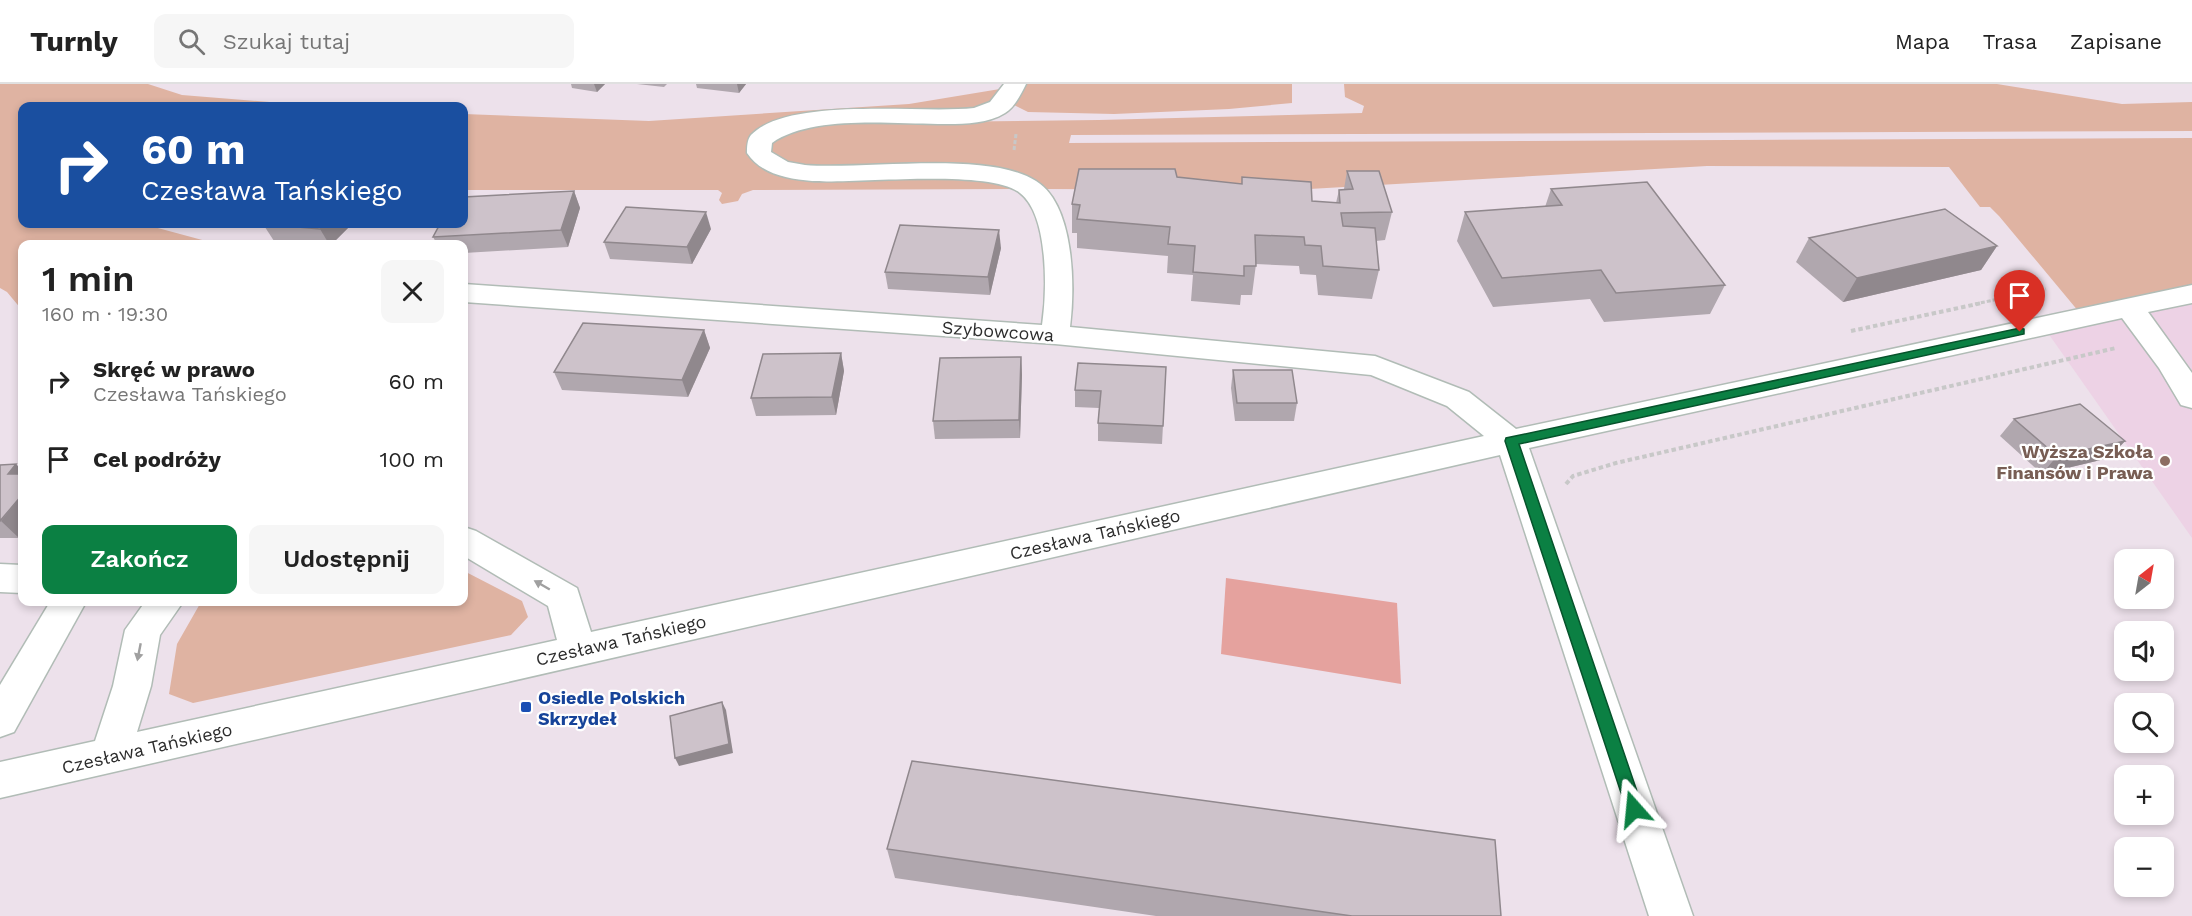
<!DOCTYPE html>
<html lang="pl">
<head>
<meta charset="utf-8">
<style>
	:root { --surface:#fff; --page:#f6f6f6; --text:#222; --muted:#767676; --line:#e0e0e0; --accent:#0b8043 }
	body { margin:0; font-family:"Work Sans",sans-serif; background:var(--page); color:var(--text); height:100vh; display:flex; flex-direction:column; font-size:22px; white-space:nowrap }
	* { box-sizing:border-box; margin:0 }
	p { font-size:20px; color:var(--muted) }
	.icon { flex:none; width:33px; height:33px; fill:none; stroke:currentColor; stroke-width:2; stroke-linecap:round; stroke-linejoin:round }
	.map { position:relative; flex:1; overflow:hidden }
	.panel { position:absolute; left:18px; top:156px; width:450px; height:366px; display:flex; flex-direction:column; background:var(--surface); border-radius:12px; box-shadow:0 3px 9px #0003 }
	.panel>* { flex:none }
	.hud { position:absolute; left:18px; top:18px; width:450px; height:126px; border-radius:12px; box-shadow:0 3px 9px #0003; background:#1a4fa0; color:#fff; overflow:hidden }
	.needle { width:39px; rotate:31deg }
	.tools { position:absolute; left:2114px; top:465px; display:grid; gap:12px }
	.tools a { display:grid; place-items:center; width:60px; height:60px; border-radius:12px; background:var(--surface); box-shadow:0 3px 9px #0003; font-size:30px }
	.pin { position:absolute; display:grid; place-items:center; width:51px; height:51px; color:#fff; margin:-62px -26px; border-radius:50% 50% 50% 0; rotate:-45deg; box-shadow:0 0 6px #0007 }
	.pin .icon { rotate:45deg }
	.me { position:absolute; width:66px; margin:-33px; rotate:342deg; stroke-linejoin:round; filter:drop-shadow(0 0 4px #0008) }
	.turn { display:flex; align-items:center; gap:21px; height:126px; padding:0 24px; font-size:27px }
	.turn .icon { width:78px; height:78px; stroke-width:2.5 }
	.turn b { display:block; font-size:42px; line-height:51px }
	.round { display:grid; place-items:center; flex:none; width:63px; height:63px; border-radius:12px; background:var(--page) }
	.summary { display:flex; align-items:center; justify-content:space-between; height:102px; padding:0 24px }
	h1 { font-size:36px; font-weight:600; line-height:45px }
	.button { display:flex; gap:12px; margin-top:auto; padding:12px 24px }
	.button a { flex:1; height:69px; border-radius:12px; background:var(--accent); color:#fff; font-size:24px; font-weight:600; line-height:69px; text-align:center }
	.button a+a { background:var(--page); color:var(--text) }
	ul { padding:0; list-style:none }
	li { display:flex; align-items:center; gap:18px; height:78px; padding:0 24px }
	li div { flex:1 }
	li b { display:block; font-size:22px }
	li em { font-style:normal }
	header { display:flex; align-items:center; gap:36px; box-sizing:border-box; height:84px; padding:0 30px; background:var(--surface); border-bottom:2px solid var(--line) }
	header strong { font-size:28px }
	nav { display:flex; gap:33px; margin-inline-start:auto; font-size:21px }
	.search { width:420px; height:54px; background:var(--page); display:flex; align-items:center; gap:15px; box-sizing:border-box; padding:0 21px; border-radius:12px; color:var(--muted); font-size:22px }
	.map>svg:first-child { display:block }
</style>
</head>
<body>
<header>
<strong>Turnly</strong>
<div class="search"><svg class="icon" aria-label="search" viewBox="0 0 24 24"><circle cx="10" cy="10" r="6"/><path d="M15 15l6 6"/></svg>Szukaj tutaj</div>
<nav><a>Mapa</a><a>Trasa</a><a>Zapisane</a></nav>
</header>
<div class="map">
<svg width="2192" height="832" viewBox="0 0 2192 832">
	<rect width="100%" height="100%" fill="#ede1eb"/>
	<path fill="#edd2e5" d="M2192,210V454L2043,242Z"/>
	<g fill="#dfb3a2">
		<path d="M0,0H148L182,11L319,22H22V140H143L217,160H22V226L7,208L0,204Z"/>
		<path d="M1021,0H1292V19L1229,25L1114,30L1028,28L1014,21L1015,14Z"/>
		<path d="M1344,0H1997L2122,20L2192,18V47L1071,51L1069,59L2192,54V210L2084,234L1999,132L1990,123H1980L1949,83L1707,82L1292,106L1042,105L1024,92L853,87L779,78L769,70L767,61L788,45L844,39L1099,36L1362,29L1364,22L1345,13Z"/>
		<path d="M1006,4L994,17L979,24L765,45L770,85L973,91L1020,105L753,106L742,110L738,117L722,120L719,116L722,109L718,106H464V30L649,37L909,20Z"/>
		<path d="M464,487L522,517L528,533L511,551L193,619L169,610L177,560L201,518H464Z"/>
	</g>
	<path fill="#e5a29e" d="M1226,494L1397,519L1401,600L1221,570Z"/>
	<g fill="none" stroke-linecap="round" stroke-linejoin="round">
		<g stroke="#b1bcb6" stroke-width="3">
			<g id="minor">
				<path d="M1004,0H1026C1021,10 1015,23 1005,29C986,41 959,40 938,40C890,40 812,31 772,59L771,68L788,78L805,81C865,86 988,66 1036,97C1075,121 1075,204 1070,243L1375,272L1469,308L1516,345L2192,201V219L2148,228L2192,289V324L2181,321L2159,284L2122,234L1529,364L1693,832H1649L1500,371L0,714V678L95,657L113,602L125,546L145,518H183L160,551L151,602L137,648L557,556L548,522L464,472V443L476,447L577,504L591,548L1484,352L1447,322L1371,291L1055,260L464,218V200L1042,241C1047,209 1049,131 1020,109C989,84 857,100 812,97C787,95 761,90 747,69C747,63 747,56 751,51C789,12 921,30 974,24L990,18Z"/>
				<path d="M0,480L22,481V509L0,508Z"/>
				<path d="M50,518H86L14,648L0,653V601Z"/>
			</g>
		</g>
		<g stroke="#c8c8c8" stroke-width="3" stroke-dasharray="4 2" stroke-linecap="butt">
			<path d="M1014,66L1016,50"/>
			<path d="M1975,220L2046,205"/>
		</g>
		<g stroke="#c8c8c8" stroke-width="4" stroke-dasharray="4.5 3" stroke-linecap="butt">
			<path d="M1851,247L1982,219"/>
			<path d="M1566,400L1573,392L1616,379L2116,264"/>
		</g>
		<use href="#minor" fill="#fff" fill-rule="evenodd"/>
	</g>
	<g fill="#b0a7ae">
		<path d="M571,0H605L597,8L572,4Z"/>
		<path d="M637,0H667L664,3Z"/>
		<path d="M696,0H746L739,9L697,4Z"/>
		<path d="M1347,87L1392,128L1385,156L1376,157L1379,186L1372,215L1318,211L1316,191L1300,190L1299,182L1256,180L1252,211H1241L1240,221L1191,217L1193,191L1167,189L1168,172L1077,164V149H1072V120L1177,93L1312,117L1336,119L1339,106L1344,105Z"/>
		<path d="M1551,105L1725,201L1710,230L1604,238L1590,215L1493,223L1457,157L1465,128L1545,123Z"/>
		<path d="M574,107L580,124L568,163L464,169V160H437L433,153Z"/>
		<path d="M263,140H352L332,160H313L274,157Z"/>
		<path d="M711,145L692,180L610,175L604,158Z"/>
		<path d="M1809,154L1997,162L1981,186L1843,218L1796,178Z"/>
		<path d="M1001,164L990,211L888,205L885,188Z"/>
		<path d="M704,246L710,264L688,313L562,306L554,288Z"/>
		<path d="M841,269L844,287L836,331L756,332L751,314Z"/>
		<path d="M1021,273L1022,291L1020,354L935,355L933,337Z"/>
		<path d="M1166,283L1162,360L1098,357V339L1099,324L1075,323V306Z"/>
		<path d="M1233,286L1297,319L1294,337H1235L1231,304Z"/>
		<path d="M2014,335L2125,357L2109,374L2042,390L2000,352Z"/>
		<path d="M16,380L22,387V450L19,454H0V381Z"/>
		<path d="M887,765L1501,832H1156L895,794Z"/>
	</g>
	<g fill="#90888d">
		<path d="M594,0H605L597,8Z"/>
		<path d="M737,0H746L739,9Z"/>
		<path d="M574,107L580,124L568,163L561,146Z"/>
		<path d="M706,128L711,145L692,180L687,163Z"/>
		<path d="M325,140H352L332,160H329L320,145Z"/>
		<path d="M999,146L1001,164L990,211L988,193Z"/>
		<path d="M1997,162L1981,186L1843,218L1857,194Z"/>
		<path d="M704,246L710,264L688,313L682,296Z"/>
		<path d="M841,269L844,287L836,331L832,313Z"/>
		<path d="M1021,273L1022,291L1020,354L1019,336Z"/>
		<path d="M2125,357L2109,374L2042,390L2057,372Z"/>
		<path d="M16,380L22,387V404L8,390Z"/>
		<path d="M22,411V450L19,454L1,437Z"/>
		<path d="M722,618L726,626L733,669L679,682L675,674Z"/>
	</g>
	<g fill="#cdc2ca" stroke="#90888d" stroke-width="1.5">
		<path d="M1079,85H1175L1177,93L1242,100V93L1311,98L1312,117L1340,119L1339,106L1353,105L1347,87H1379L1392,128L1341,129L1343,142L1375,144L1379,186L1323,182L1321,162L1305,161L1304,153L1255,151L1256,182H1244V192L1193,188L1195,162L1168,160L1170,143L1077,135L1080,121L1072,120Z"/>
		<path d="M1647,98L1725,201L1616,209L1601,186L1502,194L1465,128L1562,121L1551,105Z"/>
		<path d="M574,107L561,146L433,153L440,140H464V113Z"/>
		<path d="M626,123L706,128L687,163L604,158Z"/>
		<path d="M1945,125L1997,162L1857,194L1809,154Z"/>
		<path d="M263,140H325L320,145Z"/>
		<path d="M900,141L999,146L988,193L885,188Z"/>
		<path d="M583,239L704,246L682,296L554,288Z"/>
		<path d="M841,269L832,313L751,314L763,270Z"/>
		<path d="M1021,273L1019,336L933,337L940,274Z"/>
		<path d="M1078,279L1166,283L1163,342L1098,339L1101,307L1075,306Z"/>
		<path d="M1233,286H1292L1297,319H1237Z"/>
		<path d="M2080,320L2125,357L2057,372L2014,335Z"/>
		<path d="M16,380L8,390H22V411L0,437V381Z"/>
		<path d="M722,618L729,660L675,674L670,632Z"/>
		<path d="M912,677L1495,756L1501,832H1352L887,765Z"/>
	</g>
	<defs><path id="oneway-solid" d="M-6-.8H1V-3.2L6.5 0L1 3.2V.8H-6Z" transform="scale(1.5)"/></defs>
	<g fill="#a0a0a0">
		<use href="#oneway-solid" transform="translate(542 501) rotate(-150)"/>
		<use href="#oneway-solid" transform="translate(139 568) rotate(101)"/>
	</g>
	<path fill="#0b8043" stroke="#07532c" stroke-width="1.5" d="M2020,244L2024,245V250L1519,360L1643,725L1640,730L1634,733L1628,730L1505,357L1506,354Z"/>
	<circle fill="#8d6e63" stroke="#fff" stroke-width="2" cx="2165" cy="377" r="6"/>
	<rect fill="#1a4fb4" stroke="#fff" stroke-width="2" x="520" y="617" width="12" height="12" rx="3"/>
	<g text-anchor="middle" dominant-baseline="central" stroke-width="4.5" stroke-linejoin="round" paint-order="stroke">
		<g font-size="18" fill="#2d2d2d" stroke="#fff">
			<text transform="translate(998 247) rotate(4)">Szybowcowa</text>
			<text transform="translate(1095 450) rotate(-13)">Czesława Tańskiego</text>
			<text transform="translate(621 556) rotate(-13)">Czesława Tańskiego</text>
			<text transform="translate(147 664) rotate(-13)">Czesława Tańskiego</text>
		</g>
		<g font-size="18" font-weight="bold" fill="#785e54" stroke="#fff" text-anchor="end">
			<text x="2153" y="367">Wyższa Szkoła<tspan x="2153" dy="21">Finansów i Prawa</tspan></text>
		</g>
		<g font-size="18" font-weight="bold" fill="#164399" stroke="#fff" text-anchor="start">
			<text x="538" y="613">Osiedle Polskich<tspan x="538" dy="21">Skrzydeł</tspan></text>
		</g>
	</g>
</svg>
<div class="tools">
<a><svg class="needle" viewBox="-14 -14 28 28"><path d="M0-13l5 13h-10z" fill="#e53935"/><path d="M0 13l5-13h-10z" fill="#767676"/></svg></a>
<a><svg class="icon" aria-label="sound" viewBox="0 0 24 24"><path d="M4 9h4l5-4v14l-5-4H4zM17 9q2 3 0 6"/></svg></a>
<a><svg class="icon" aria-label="search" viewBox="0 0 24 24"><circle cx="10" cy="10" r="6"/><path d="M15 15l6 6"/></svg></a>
<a>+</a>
<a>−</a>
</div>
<div class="pin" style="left:2020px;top:248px;background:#d93025"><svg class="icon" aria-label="arrive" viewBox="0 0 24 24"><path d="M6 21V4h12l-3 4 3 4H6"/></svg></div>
<svg class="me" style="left:1634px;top:725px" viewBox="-20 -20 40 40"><path d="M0-17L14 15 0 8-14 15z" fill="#0b8043" stroke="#fff" stroke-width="4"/></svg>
<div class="hud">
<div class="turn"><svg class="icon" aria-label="right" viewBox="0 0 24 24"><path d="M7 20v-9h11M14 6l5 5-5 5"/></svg><div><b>60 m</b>Czesława Tańskiego</div></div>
</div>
<section class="panel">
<div class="summary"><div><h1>1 min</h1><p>160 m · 19:30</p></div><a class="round"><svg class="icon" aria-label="close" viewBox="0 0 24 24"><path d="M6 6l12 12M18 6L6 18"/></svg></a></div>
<ul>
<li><svg class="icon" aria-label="right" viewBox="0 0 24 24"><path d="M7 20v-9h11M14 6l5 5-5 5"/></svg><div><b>Skręć w prawo</b><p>Czesława Tańskiego</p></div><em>60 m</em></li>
<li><svg class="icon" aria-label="arrive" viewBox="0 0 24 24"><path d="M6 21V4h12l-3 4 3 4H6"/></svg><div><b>Cel podróży</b></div><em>100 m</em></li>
</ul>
<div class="button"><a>Zakończ</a><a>Udostępnij</a></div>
</section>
</div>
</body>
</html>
